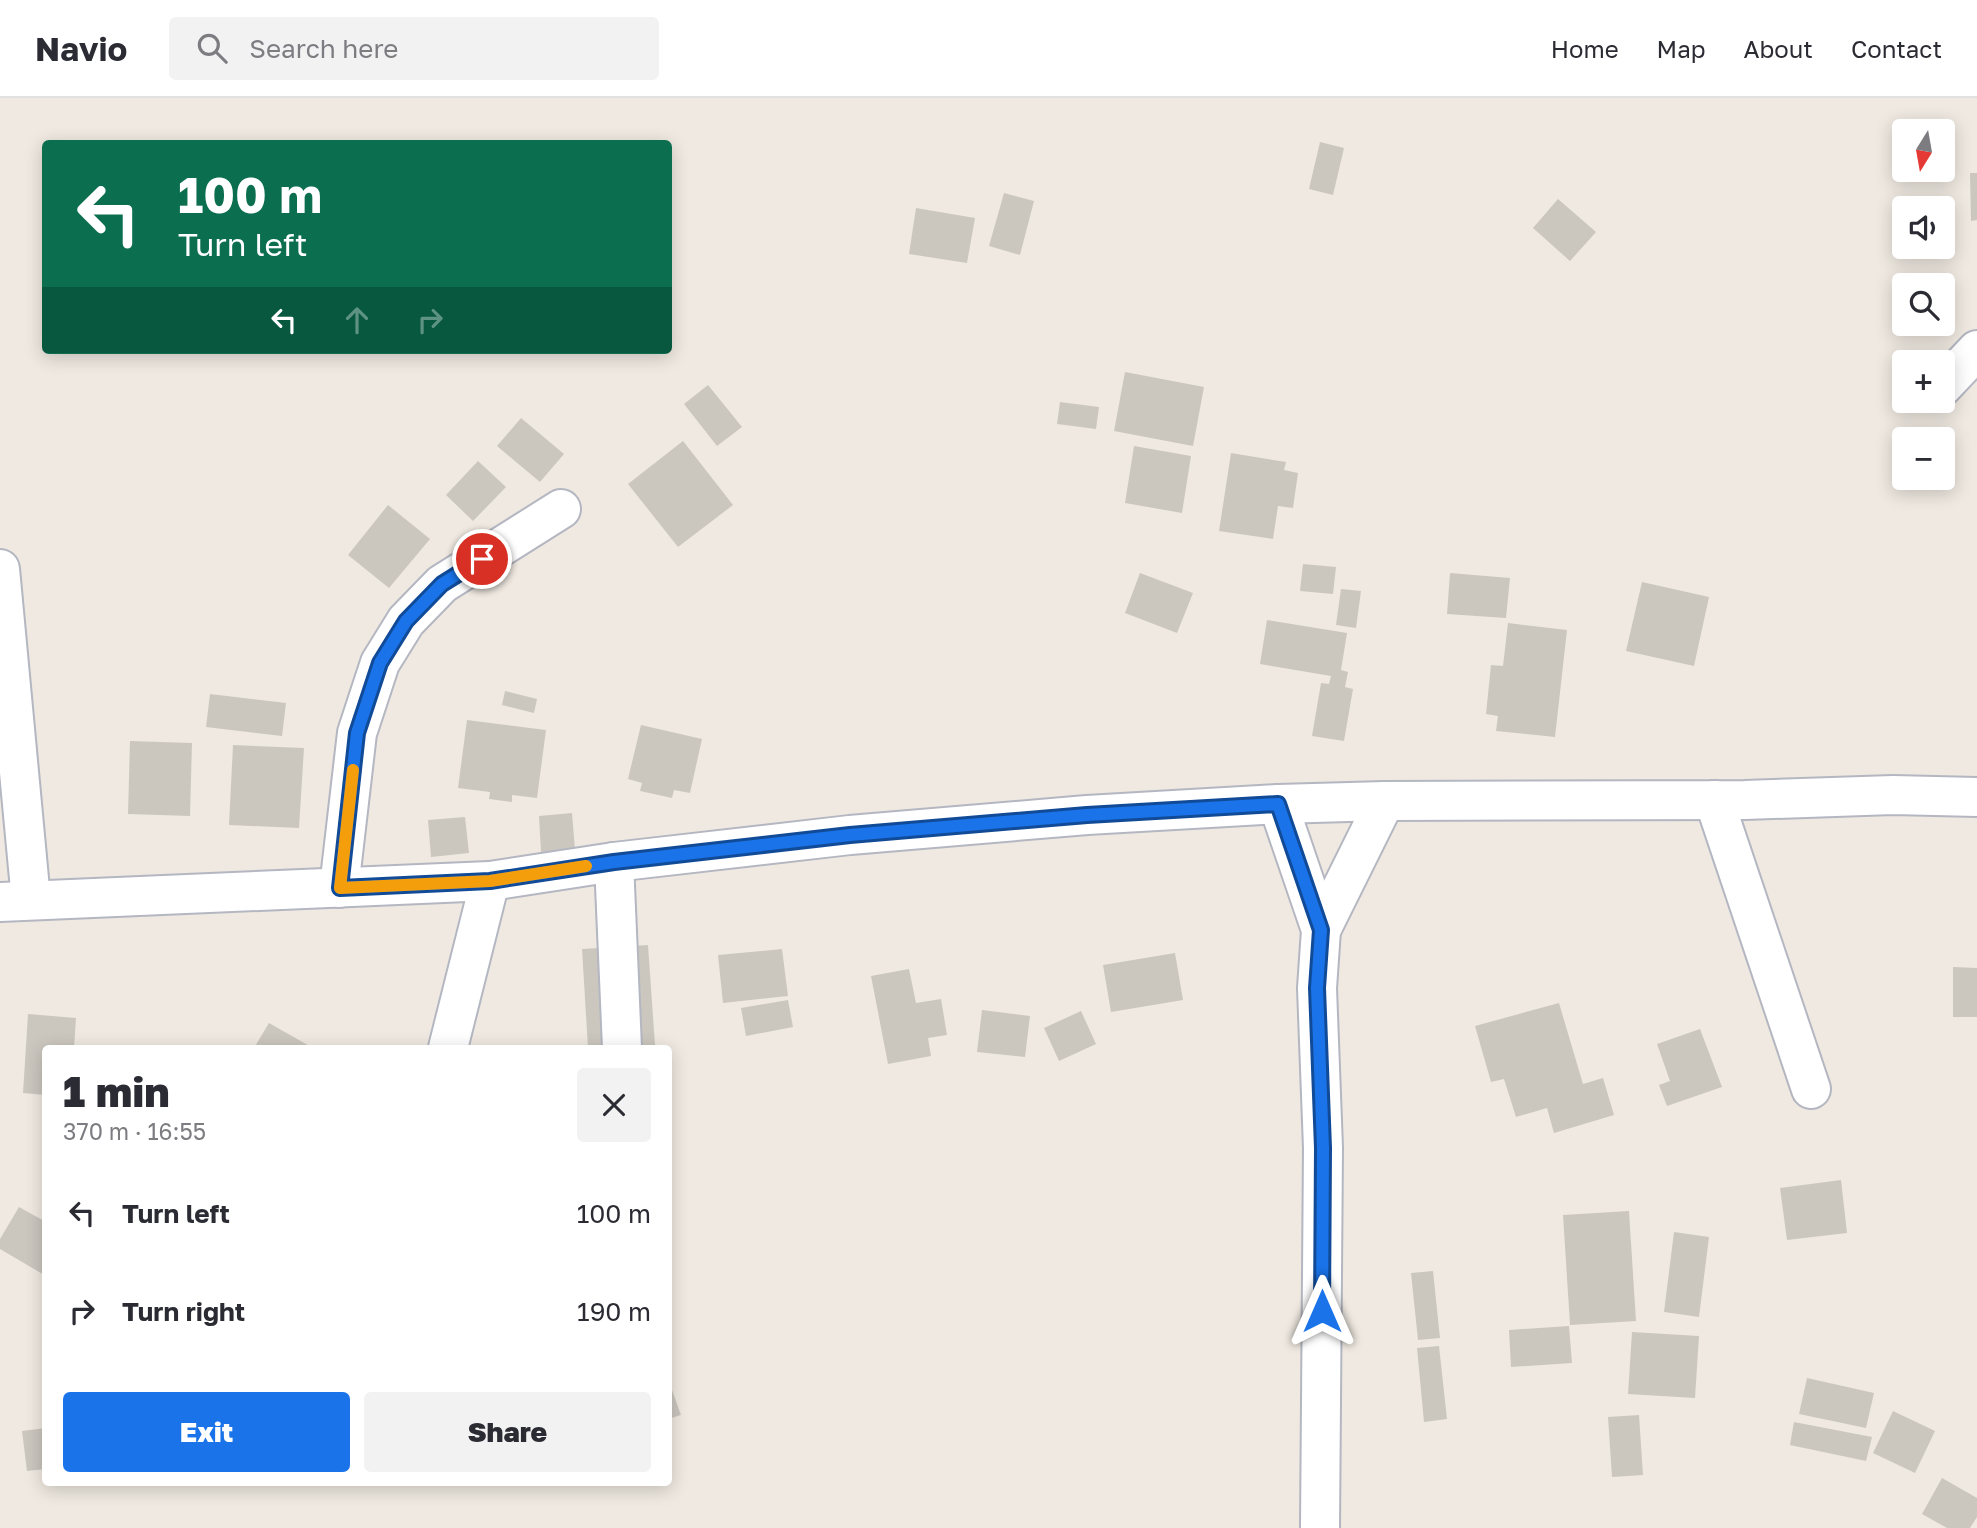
<!DOCTYPE html>
<html lang="en">
<head>
<meta charset="utf-8">
<style>
	:root { --surface:#fff; --page:#f2f2f3; --text:#2b2b33; --muted:#7c7c81; --line:#e1e1e2; --accent:#1a73e8 }
	body { margin:0; font-family:"Golos Text",sans-serif; background:var(--page); color:var(--text); height:100vh; display:flex; flex-direction:column; font-size:26px; white-space:nowrap }
	* { box-sizing:border-box; margin:0 }
	p { font-size:23px; color:var(--muted) }
	.icon { flex:none; width:38px; height:38px; fill:none; stroke:currentColor; stroke-width:2; stroke-linecap:round; stroke-linejoin:round }
	.map { position:relative; flex:1; overflow:hidden }
	.side { position:absolute; left:42px; top:947px; width:630px; height:441px; display:flex; flex-direction:column; background:var(--surface); border-radius:7px; box-shadow:0 4px 18px #0003 }
	.side>* { flex:none }
	.guide { position:absolute; left:42px; top:42px; width:630px; height:214px; border-radius:7px; box-shadow:0 4px 18px #0003; background:#0b6e4f; color:#fff; overflow:hidden }
	.needle { width:46px; rotate:191deg }
	.fabs { position:absolute; left:1892px; top:21px; display:grid; gap:14px }
	.fabs a { display:grid; place-items:center; width:63px; height:63px; border-radius:7px; background:var(--surface); box-shadow:0 4px 18px #0003; font-size:35px }
	.pin { position:absolute; display:grid; place-items:center; width:60px; height:60px; color:#fff; margin:-30px; border:4px solid #fff; border-radius:50%; box-shadow:0 2px 7px #0007 }
	.me { position:absolute; width:77px; margin:-38px; rotate:0deg; stroke-linejoin:round; filter:drop-shadow(0 0 5px #0008) }
	.turn { display:flex; align-items:center; gap:24px; height:147px; padding:0 21px; font-size:32px }
	.turn .icon { width:91px; height:91px; stroke-width:2.5 }
	.turn b { display:block; font-size:49px; line-height:60px }
	.lanes { display:flex; align-items:center; height:66px; padding:0 21px; background:#0003; justify-content:center; gap:35px; direction:ltr }
	.lanes .off { opacity:.35 }
	.round { display:grid; place-items:center; flex:none; width:74px; height:74px; border-radius:7px; background:var(--page) }
	.overview { display:flex; align-items:center; justify-content:space-between; height:119px; padding:0 21px }
	h1 { font-size:42px; font-weight:800; line-height:52px }
	.primary-button { display:flex; gap:14px; margin-top:auto; padding:14px 21px }
	.primary-button a { flex:1; height:80px; border-radius:7px; background:var(--accent); color:#fff; font-size:28px; font-weight:800; line-height:80px; text-align:center }
	.primary-button a+a { background:var(--page); color:var(--text) }
	ul { padding:0; list-style:none }
	li { display:flex; align-items:center; gap:21px; height:98px; padding:0 21px }
	li div { flex:1 }
	li b { display:block; font-size:26px }
	li em { font-style:normal }
	header { display:flex; align-items:center; gap:42px; box-sizing:border-box; height:98px; padding:0 35px; background:var(--surface); border-bottom:2px solid var(--line) }
	header strong { font-size:33px }
	nav { display:flex; gap:38px; margin-inline-start:auto; font-size:24px }
	.search { width:490px; height:63px; background:var(--page); display:flex; align-items:center; gap:18px; box-sizing:border-box; padding:0 24px; border-radius:7px; color:var(--muted); font-size:26px }
	.map>svg:first-child { display:block }
</style>
</head>
<body>
<header>
<strong>Navio</strong>
<div class="search"><svg class="icon" aria-label="search" viewBox="0 0 24 24"><circle cx="10" cy="10" r="6"/><path d="M15 15l6 6"/></svg>Search here</div>
<nav><a>Home</a><a>Map</a><a>About</a><a>Contact</a></nav>
</header>
<div class="map">
<svg width="1977" height="1430" viewBox="0 0 1977 1430">
	<rect width="100%" height="100%" fill="#efe9e1"/>
	<g fill="#cbc7bf">
		<path d="M1320,44L1344,50L1333,97L1309,91Z"/>
		<path d="M1970,75H1977V122L1971,123Z"/>
		<path d="M1004,95L1034,103L1020,157L989,148Z"/>
		<path d="M1558,101L1596,134L1570,163L1533,130Z"/>
		<path d="M916,110L975,120L967,165L909,156Z"/>
		<path d="M1125,274L1204,289L1193,348L1114,333Z"/>
		<path d="M708,287L742,329L717,348L684,306Z"/>
		<path d="M1060,304L1099,309L1096,331L1057,326Z"/>
		<path d="M521,320L564,356L540,384L497,348Z"/>
		<path d="M683,343L733,407L678,449L628,386Z"/>
		<path d="M1134,348L1191,358L1182,415L1125,405Z"/>
		<path d="M1231,355L1286,364L1284,372L1298,375L1293,410L1278,408L1273,441L1219,433Z"/>
		<path d="M478,363L506,389L473,423L446,397Z"/>
		<path d="M388,407L430,441L389,490L348,457Z"/>
		<path d="M1303,466L1336,469L1333,496L1300,493Z"/>
		<path d="M1140,475L1193,495L1177,535L1125,515Z"/>
		<path d="M1450,475L1510,480L1506,520L1447,516Z"/>
		<path d="M1642,484L1709,499L1694,568L1626,553Z"/>
		<path d="M1341,491L1361,493L1356,530L1336,527Z"/>
		<path d="M1267,522L1347,535L1341,572L1348,574L1345,589L1353,591L1344,643L1312,638L1321,585L1329,586L1331,578L1260,566Z"/>
		<path d="M1508,525L1567,532L1555,639L1496,633L1498,618L1486,616L1491,567L1503,568Z"/>
		<path d="M505,593L537,601L534,615L502,607Z"/>
		<path d="M210,596L286,605L282,638L206,629Z"/>
		<path d="M467,622L546,632L537,700L512,697V704L489,701L490,694L458,690Z"/>
		<path d="M641,627L702,641L690,695L674,692L672,700L640,693L642,685L628,681Z"/>
		<path d="M130,643L192,645L190,718L128,716Z"/>
		<path d="M233,647L304,650L299,730L229,727Z"/>
		<path d="M572,715L575,752L541,754L539,718Z"/>
		<path d="M465,719L469,755L431,759L428,722Z"/>
		<path d="M648,847L655,947L588,950L582,851Z"/>
		<path d="M782,851L788,898L723,905L718,857Z"/>
		<path d="M1175,855L1183,902L1111,914L1103,867Z"/>
		<path d="M1953,869L1977,870V919H1953Z"/>
		<path d="M909,871L916,905L941,901L947,937L928,940L931,958L888,966L871,878Z"/>
		<path d="M788,902L793,929L746,938L741,910Z"/>
		<path d="M1559,905L1583,986L1603,980L1614,1017L1554,1035L1547,1010L1516,1019L1504,981L1491,984L1475,928Z"/>
		<path d="M982,912L1030,918L1025,959L977,954Z"/>
		<path d="M1081,913L1096,946L1059,963L1044,930Z"/>
		<path d="M28,916L76,920L74,950H46V997L23,995Z"/>
		<path d="M269,925L313,950H254Z"/>
		<path d="M1700,931L1722,989L1667,1008L1659,987L1670,983L1657,946Z"/>
		<path d="M1841,1082L1847,1135L1787,1142L1780,1090Z"/>
		<path d="M19,1109L46,1124V1178L0,1151V1141Z"/>
		<path d="M1629,1113L1636,1223L1570,1227L1563,1117Z"/>
		<path d="M1674,1134L1709,1139L1699,1219L1664,1214Z"/>
		<path d="M1433,1173L1440,1240L1418,1242L1411,1175Z"/>
		<path d="M1569,1228L1572,1265L1511,1269L1509,1232Z"/>
		<path d="M1632,1234L1699,1238L1695,1300L1628,1296Z"/>
		<path d="M1439,1248L1447,1321L1424,1324L1417,1250Z"/>
		<path d="M1807,1280L1874,1295L1866,1330L1799,1316Z"/>
		<path d="M668,1281L681,1317L668,1321Z"/>
		<path d="M1893,1313L1935,1333L1915,1375L1873,1355Z"/>
		<path d="M1639,1317L1643,1377L1612,1379L1608,1319Z"/>
		<path d="M1794,1324L1872,1339L1866,1363L1790,1347Z"/>
		<path d="M46,1330V1371L27,1373L22,1333Z"/>
		<path d="M1942,1380L1977,1400V1419L1970,1430H1947L1922,1416Z"/>
	</g>
	<g fill="none" stroke-linecap="round" stroke-linejoin="round">
		<g stroke="#b4b7c1" stroke-width="42">
			<g id="minor">
				<path d="M1942,289L1977,252"/>
				<path d="M0,471L31,802"/>
				<path d="M1714,702L1811,991"/>
				<path d="M1278,706L1321,832L1317,890L1323,1050L1320,1430"/>
				<path d="M614,764L622,950"/>
				<path d="M339,790L357,635L380,565L406,523L442,486L561,411"/>
				<path d="M0,804L490,783L614,764L850,737L1087,717L1278,706L1385,703L1745,702L1893,697L1977,699"/>
				<path d="M1321,832L1385,703"/>
				<path d="M448,950L490,783"/>
			</g>
		</g>
		<use href="#minor" stroke="#fff" stroke-width="38"/>
	</g>
	<g fill="none" stroke-linecap="round" stroke-linejoin="round">
		<g stroke="#114b97" stroke-width="18">
			<path id="route" d="M482,461L442,486L406,523L380,565L357,635L340,790L490,783L614,764L850,737L1087,717L1278,706L1321,832L1317,890L1323,1050L1322,1213"/>
		</g>
		<use href="#route" stroke="#1a73e8" stroke-width="12"/>
		<path stroke="#f59e0b" stroke-width="12" d="M353,672L340,790L490,783L586,768"/>
	</g>
</svg>
<div class="fabs">
<a><svg class="needle" viewBox="-14 -14 28 28"><path d="M0-13l5 13h-10z" fill="#e53935"/><path d="M0 13l5-13h-10z" fill="#7c7c81"/></svg></a>
<a><svg class="icon" aria-label="sound" viewBox="0 0 24 24"><path d="M4 9h4l5-4v14l-5-4H4zM17 9q2 3 0 6"/></svg></a>
<a><svg class="icon" aria-label="search" viewBox="0 0 24 24"><circle cx="10" cy="10" r="6"/><path d="M15 15l6 6"/></svg></a>
<a>+</a>
<a>−</a>
</div>
<div class="pin" style="left:482px;top:461px;background:#d93025"><svg class="icon" aria-label="arrive" viewBox="0 0 24 24"><path d="M6 21V4h12l-3 4 3 4H6"/></svg></div>
<svg class="me" style="left:1322px;top:1213px" viewBox="-20 -20 40 40"><path d="M0-17L14 15 0 8-14 15z" fill="#1a73e8" stroke="#fff" stroke-width="4"/></svg>
<div class="guide">
<div class="turn"><svg class="icon" aria-label="left" viewBox="0 0 24 24"><path d="M17 20v-9H6M10 6l-5 5 5 5"/></svg><div><b>100 m</b>Turn left</div></div>
<div class="lanes"><svg class="icon" aria-label="left" viewBox="0 0 24 24"><path d="M17 20v-9H6M10 6l-5 5 5 5"/></svg><svg class="icon off" aria-label="ahead" viewBox="0 0 24 24"><path d="M12 20V5M6 11l6-6 6 6"/></svg><svg class="icon off" aria-label="right" viewBox="0 0 24 24"><path d="M7 20v-9h11M14 6l5 5-5 5"/></svg></div>
</div>
<section class="side">
<div class="overview"><div><h1>1 min</h1><p>370 m · 16:55</p></div><a class="round"><svg class="icon" aria-label="close" viewBox="0 0 24 24"><path d="M6 6l12 12M18 6L6 18"/></svg></a></div>
<ul>
<li><svg class="icon" aria-label="left" viewBox="0 0 24 24"><path d="M17 20v-9H6M10 6l-5 5 5 5"/></svg><div><b>Turn left</b></div><em>100 m</em></li>
<li><svg class="icon" aria-label="right" viewBox="0 0 24 24"><path d="M7 20v-9h11M14 6l5 5-5 5"/></svg><div><b>Turn right</b></div><em>190 m</em></li>
</ul>
<div class="primary-button"><a>Exit</a><a>Share</a></div>
</section>
</div>
</body>
</html>
